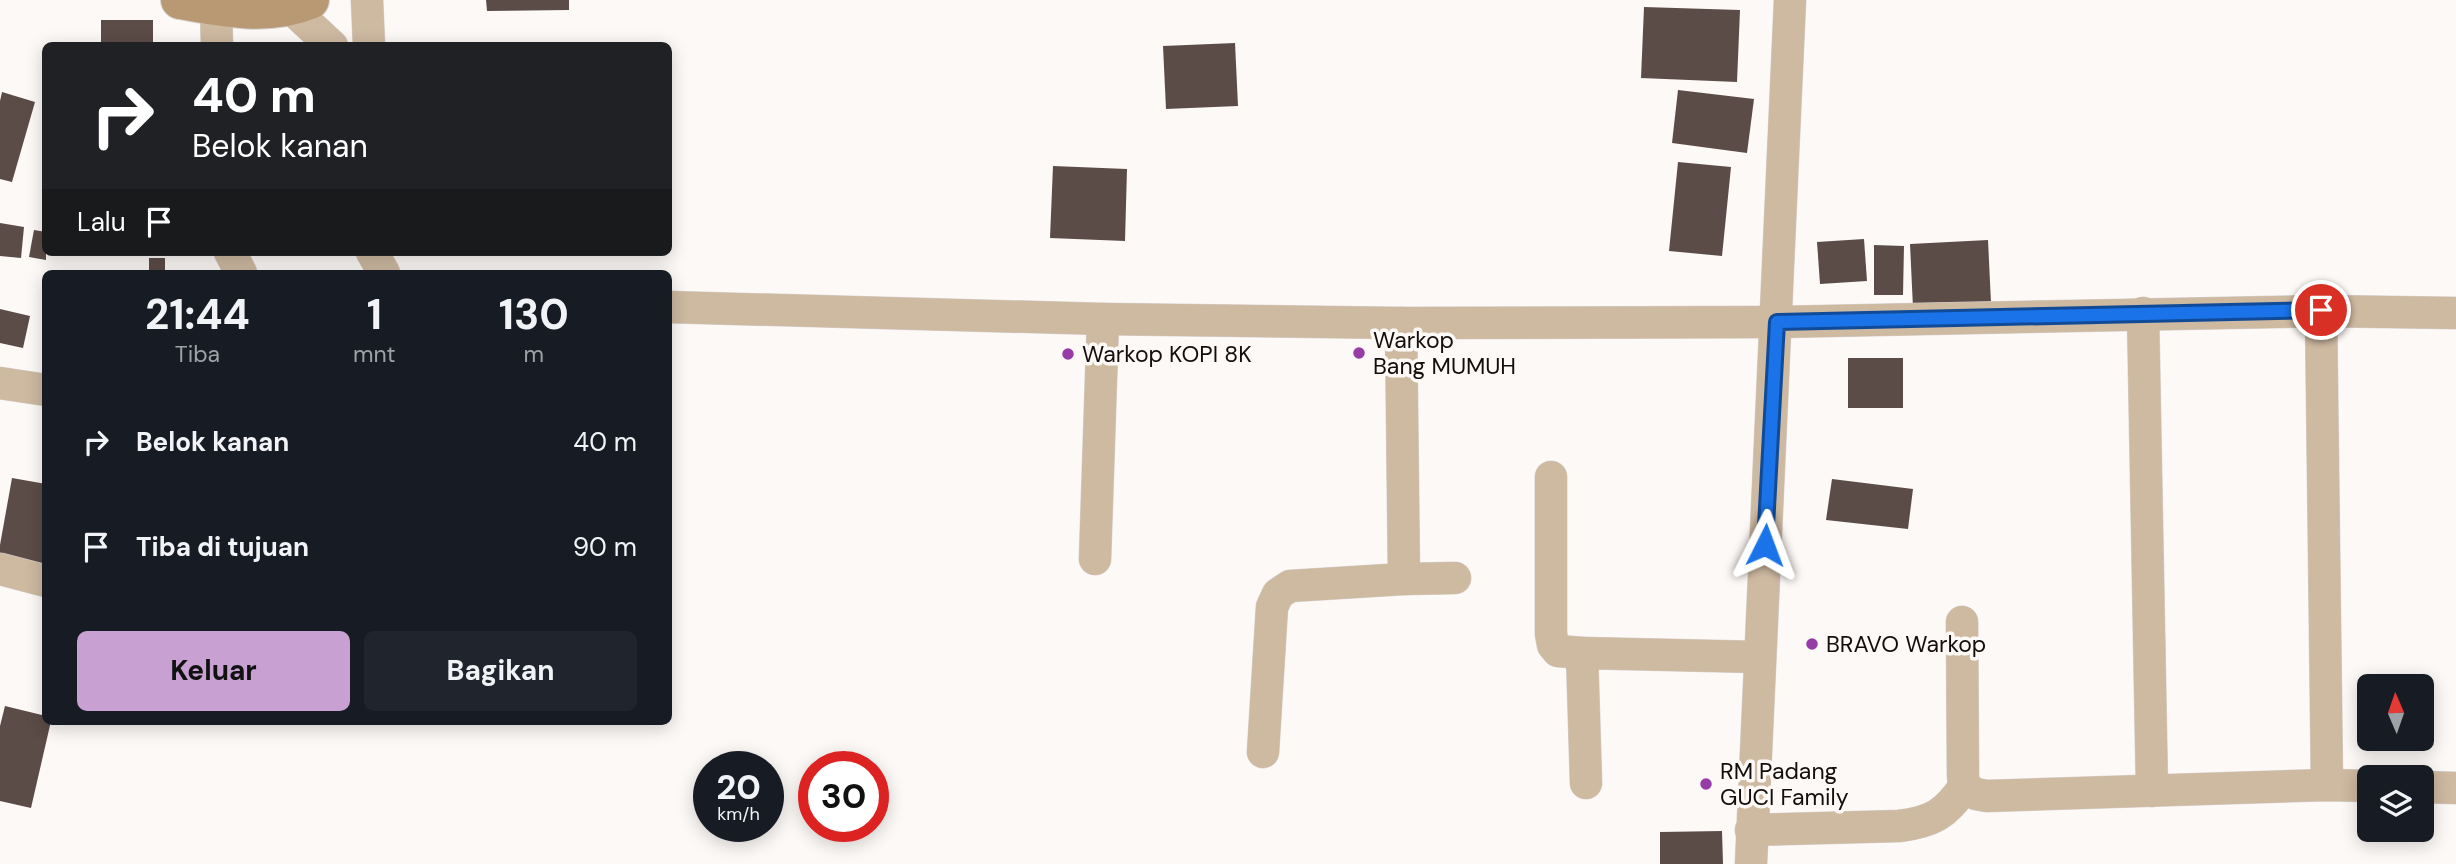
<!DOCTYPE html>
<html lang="id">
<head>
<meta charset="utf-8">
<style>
	:root { --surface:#171b24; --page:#20242c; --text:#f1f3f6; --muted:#9ea1a6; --accent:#c8a1d2 }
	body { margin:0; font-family:"DM Sans",sans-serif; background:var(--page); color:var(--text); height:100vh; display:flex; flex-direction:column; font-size:26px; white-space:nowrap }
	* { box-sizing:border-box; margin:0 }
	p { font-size:23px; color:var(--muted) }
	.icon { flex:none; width:38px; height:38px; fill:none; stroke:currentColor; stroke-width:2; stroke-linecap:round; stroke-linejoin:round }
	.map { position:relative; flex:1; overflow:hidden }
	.drawer { position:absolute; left:42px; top:270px; width:630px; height:455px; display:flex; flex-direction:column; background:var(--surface); border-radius:10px; box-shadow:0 4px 18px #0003 }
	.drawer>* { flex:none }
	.hud { position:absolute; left:42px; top:42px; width:630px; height:214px; border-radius:10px; box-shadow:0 4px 18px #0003; background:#202124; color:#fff; overflow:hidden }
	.needle { width:46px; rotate:358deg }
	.fabs { position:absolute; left:2357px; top:674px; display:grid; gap:14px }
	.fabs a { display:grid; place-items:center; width:77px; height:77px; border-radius:10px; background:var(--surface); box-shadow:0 4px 18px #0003; font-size:35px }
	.speed { position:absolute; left:693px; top:751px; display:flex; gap:14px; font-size:35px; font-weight:700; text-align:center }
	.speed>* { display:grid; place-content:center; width:91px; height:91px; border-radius:50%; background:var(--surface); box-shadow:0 4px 18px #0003; line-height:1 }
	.speed small { font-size:18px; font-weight:400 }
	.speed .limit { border:10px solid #d22; background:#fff; color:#111 }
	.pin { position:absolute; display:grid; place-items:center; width:60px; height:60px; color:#fff; margin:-30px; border:4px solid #fff; border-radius:50%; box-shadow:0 2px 7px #0007 }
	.me { position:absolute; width:77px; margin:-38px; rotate:3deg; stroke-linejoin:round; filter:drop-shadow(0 0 5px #0008) }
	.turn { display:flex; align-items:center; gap:24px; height:147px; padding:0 35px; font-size:32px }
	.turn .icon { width:91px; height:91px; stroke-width:2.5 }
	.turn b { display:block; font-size:49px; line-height:60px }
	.then { display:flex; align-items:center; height:66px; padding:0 35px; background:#0003; gap:14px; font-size:26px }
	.eta { display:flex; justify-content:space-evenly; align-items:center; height:119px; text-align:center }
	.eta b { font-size:42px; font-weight:700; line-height:49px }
	.cta { display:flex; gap:14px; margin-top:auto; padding:14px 35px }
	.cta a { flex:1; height:80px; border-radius:10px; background:var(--accent); color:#111; font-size:28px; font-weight:700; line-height:80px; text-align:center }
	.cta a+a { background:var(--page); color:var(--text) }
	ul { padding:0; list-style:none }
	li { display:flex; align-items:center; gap:21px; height:105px; padding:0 35px }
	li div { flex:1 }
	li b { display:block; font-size:26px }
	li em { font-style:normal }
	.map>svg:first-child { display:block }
</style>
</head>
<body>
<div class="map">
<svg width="2456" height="864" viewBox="0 0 2456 864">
	<rect width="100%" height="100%" fill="#fdf9f7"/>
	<g fill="#5c4c48">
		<path d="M486,0H569V10L487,11Z"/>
		<path d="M1644,7L1740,10L1737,82L1641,78Z"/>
		<rect x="101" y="20" width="52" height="26"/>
		<path d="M1235,43L1238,106L1166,109L1163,46Z"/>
		<path d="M1678,90L1754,99L1747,153L1672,143Z"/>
		<path d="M2,92L35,102L12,182L0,179V101Z"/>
		<path d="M1678,162L1731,167L1722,256L1669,251Z"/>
		<path d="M1053,166L1127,169L1125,241L1050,238Z"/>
		<path d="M0,223L24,227L21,258L0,256Z"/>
		<path d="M34,230L46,232V260L29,257Z"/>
		<path d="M1864,239L1867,281L1820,284L1817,242Z"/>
		<path d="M1988,240L1991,303L1913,308L1910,244Z"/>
		<path d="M1874,245L1904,246L1903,295H1874Z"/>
		<rect x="149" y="258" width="16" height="15"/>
		<path d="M0,309L30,316L23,348L0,343Z"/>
		<rect x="1848" y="358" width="55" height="50"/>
		<path d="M12,478L46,484V567L0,559V545Z"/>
		<path d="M1832,479L1913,489L1908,529L1826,520Z"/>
		<path d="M5,706L46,716V721H51L31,808L0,801V726Z"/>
		<path d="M1722,831L1723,864H1660V832Z"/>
	</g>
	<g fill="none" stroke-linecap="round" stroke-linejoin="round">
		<g stroke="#d8d3d1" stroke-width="33">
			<g id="street">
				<path d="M367,0L369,46"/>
				<path d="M216,7L217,46"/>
				<path d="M291,8L332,46"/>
				<path d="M230,252L241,273"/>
				<path d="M372,252L384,273"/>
				<path d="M668,307L1103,319L1401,323L1777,322L2321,311L2456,313"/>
				<path d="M2321,311L2327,785"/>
				<path d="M2143,313L2152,791"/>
				<path d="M0,383L46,390"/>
				<path d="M1551,477V634L1553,645L1558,651L1582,653"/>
				<path d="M1095,559L1103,319"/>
				<path d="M0,569L46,581"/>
				<path d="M1404,579L1455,578"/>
				<path d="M1962,622L1963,775L1964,787L1976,794L1987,796L2327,785L2370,786"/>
				<path d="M1263,752L1272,607L1278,594L1290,586L1404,579L1401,323"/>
				<path d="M1586,783L1582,653L1759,657"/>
				<path d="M2422,787L2456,788"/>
				<path d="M1751,830L1899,826C1932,822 1946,814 1964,787"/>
				<path d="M1751,864L1790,0"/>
			</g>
		</g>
		<g stroke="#d8d3d1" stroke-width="40">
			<path id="secondary" d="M180,0C223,8 269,17 310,0"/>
		</g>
		<use href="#street" stroke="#ceb9a1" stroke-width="32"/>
		<use href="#secondary" stroke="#b89974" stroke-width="38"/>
	</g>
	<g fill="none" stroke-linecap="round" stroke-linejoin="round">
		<g stroke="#114b97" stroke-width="18">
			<path id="route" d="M1765,545L1777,322L2321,310"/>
		</g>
		<use href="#route" stroke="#1a73e8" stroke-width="12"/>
	</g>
	<g fill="#953ca7" stroke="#fdf9f7" stroke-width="2.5">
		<circle cx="1359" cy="353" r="7"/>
		<circle cx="1068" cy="354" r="7"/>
		<circle cx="1812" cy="644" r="7"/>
		<circle cx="1706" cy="784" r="7"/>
	</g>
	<g text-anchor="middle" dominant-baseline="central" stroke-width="7" stroke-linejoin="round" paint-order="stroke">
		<g font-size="23" fill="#130e0b" stroke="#fdf9f7" text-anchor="start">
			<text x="1373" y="340">Warkop<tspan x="1373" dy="26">Bang MUMUH</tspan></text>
			<text x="1082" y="354">Warkop KOPI 8K</text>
			<text x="1826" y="644">BRAVO Warkop</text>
			<text x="1720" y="771">RM Padang<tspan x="1720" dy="26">GUCI Family</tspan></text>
		</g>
	</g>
</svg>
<div class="fabs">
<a><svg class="needle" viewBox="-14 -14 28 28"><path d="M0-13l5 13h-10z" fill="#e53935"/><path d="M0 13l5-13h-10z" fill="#9ea1a6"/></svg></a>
<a><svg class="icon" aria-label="layers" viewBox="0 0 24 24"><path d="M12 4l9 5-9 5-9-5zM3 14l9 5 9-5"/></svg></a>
</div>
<div class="speed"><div>20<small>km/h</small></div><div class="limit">30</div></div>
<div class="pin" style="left:2321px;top:310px;background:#d93025"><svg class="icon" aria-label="arrive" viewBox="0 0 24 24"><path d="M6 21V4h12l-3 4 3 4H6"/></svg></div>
<svg class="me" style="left:1765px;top:545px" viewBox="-20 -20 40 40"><path d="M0-17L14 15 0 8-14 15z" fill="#1a73e8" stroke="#fff" stroke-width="4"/></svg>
<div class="hud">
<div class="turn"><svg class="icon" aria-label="right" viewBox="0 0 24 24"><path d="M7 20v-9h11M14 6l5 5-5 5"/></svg><div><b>40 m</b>Belok kanan</div></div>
<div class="then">Lalu<svg class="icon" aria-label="arrive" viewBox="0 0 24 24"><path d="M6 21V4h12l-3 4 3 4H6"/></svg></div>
</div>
<section class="drawer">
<div class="eta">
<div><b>21:44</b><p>Tiba</p></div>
<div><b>1</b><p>mnt</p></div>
<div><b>130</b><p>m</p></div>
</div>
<ul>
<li><svg class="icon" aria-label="right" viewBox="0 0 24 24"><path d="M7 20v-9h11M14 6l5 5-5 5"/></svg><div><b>Belok kanan</b></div><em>40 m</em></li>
<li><svg class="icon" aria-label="arrive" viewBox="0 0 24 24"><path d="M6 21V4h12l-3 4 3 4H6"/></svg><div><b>Tiba di tujuan</b></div><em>90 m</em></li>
</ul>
<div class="cta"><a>Keluar</a><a>Bagikan</a></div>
</section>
</div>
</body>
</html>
